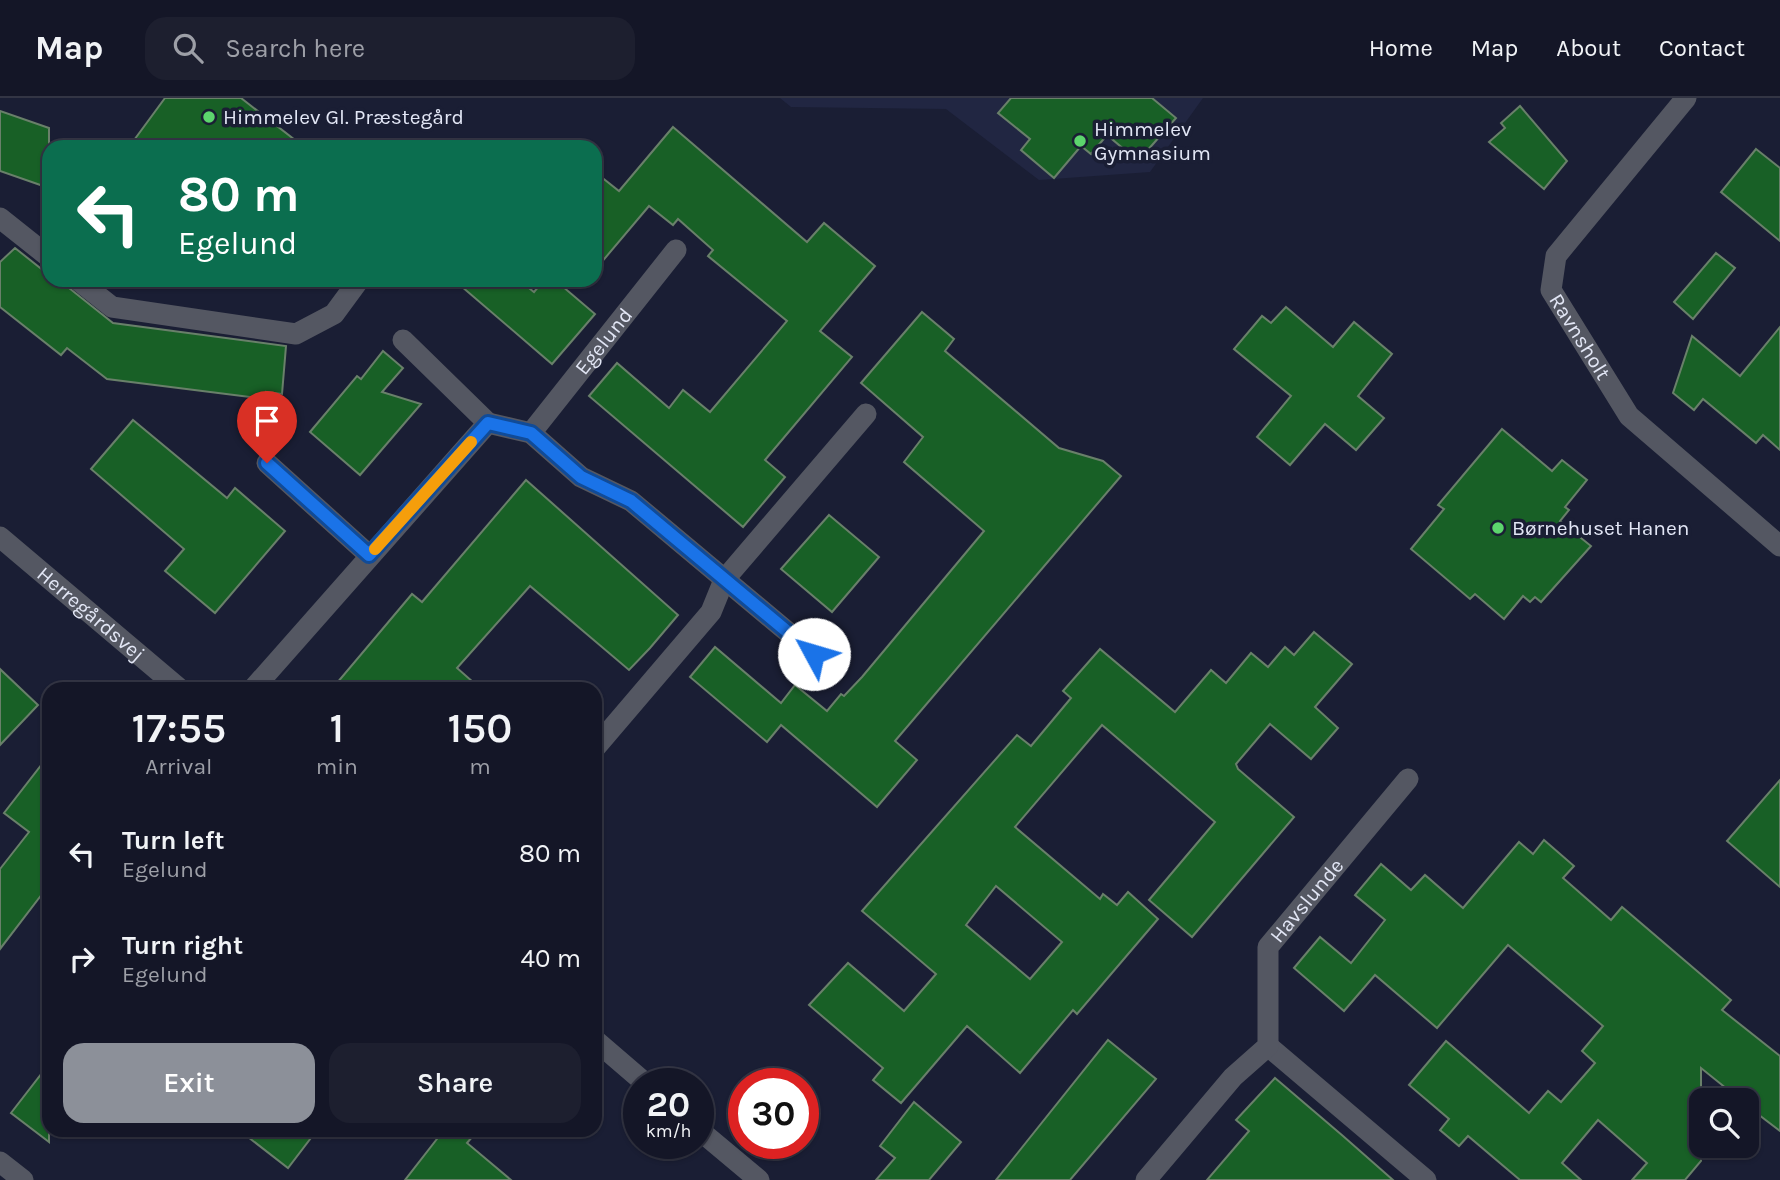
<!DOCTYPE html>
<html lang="en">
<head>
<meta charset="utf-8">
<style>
	:root { --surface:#141627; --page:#1d1f2f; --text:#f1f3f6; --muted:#9d9fa7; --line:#333544; --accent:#8c9099 }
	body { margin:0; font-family:Karla,sans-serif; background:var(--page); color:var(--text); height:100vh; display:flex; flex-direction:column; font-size:26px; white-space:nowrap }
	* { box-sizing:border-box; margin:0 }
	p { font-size:23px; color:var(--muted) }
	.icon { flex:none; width:38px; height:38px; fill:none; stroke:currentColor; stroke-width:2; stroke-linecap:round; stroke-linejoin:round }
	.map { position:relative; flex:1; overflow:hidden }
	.panel { position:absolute; left:42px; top:584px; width:560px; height:455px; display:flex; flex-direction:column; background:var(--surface); border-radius:21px; box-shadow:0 2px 5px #0004,0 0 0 2px var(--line) }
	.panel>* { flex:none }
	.top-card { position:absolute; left:42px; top:42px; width:560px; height:147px; border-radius:21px; box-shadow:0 2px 5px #0004,0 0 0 2px var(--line); background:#0b6e4f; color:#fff; overflow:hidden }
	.fabs { position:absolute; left:1689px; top:990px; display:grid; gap:14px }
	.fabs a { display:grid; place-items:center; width:70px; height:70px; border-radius:14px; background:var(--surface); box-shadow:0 2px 5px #0004,0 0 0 2px var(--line); font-size:35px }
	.speed { position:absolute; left:623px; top:970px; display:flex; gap:14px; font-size:35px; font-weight:700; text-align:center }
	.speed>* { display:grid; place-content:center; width:91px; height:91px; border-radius:50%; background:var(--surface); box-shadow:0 2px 5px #0004,0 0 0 2px var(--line); line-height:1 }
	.speed small { font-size:18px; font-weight:400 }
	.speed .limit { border:10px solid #d22; background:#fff; color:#111 }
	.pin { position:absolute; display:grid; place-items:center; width:60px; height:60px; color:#fff; margin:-72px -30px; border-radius:50% 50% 50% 0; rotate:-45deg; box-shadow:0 0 7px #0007 }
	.pin .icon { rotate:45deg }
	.me { position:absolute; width:77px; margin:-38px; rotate:309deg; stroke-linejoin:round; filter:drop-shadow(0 0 5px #0008) }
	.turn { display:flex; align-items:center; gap:24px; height:147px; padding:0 21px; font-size:32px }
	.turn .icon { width:91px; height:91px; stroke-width:2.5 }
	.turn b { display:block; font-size:49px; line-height:60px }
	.eta { display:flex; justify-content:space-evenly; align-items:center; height:119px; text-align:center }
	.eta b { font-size:42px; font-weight:600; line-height:49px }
	.cta { display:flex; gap:14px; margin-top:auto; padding:14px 21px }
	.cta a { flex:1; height:80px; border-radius:21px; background:var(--accent); color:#fff; font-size:28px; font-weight:600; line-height:80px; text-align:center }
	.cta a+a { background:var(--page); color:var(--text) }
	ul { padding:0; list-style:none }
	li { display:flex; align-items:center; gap:21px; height:105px; padding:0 21px }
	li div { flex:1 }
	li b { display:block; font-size:26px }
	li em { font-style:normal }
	header { display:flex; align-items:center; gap:42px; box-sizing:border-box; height:98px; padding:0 35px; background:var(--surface); border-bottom:2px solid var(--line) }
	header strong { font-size:33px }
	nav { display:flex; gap:38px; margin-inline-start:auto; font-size:24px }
	.search { width:490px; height:63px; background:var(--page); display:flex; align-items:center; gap:18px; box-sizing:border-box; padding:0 24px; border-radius:21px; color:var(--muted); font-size:26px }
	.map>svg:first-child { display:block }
</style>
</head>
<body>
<header>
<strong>Map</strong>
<div class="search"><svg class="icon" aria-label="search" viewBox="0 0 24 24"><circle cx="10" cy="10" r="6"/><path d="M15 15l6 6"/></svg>Search here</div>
<nav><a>Home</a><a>Map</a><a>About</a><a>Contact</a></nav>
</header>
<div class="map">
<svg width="1780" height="1082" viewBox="0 0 1780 1082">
	<rect width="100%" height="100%" fill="#1a1e34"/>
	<path fill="#212642" d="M780,0H1203L1150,74L1039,82L946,11L791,9Z"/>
	<g fill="#186026" stroke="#69806a" stroke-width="2" fill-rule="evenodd">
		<path d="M165,0H241L304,49H129Z"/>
		<path d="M1011,0H1152L1176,20L1138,63L1107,37L1091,56L1081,48L1054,80L1021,52L1030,41L998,15Z"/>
		<path d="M1520,8L1567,63L1544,91L1489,44L1505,30L1501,25Z"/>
		<path d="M0,13L49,30V90L0,73Z"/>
		<path d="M673,29L807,144L824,125L875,168L820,233L852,259L765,362L785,379L743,429L589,298L617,265L669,310L683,292L710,314L787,223L708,158L713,152L678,121L673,127L649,108L595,172V74L619,93Z"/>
		<path d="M1756,51L1780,70V143L1721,94Z"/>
		<path d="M15,150L49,177V182H59L113,225L286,248L282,296L266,294V301L107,281L67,250L61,257L0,209V164Z"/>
		<path d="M1716,155L1735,170L1693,221L1674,204Z"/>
		<path d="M454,182H519L534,194L544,182H555L595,216L552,266Z"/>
		<path d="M1286,209L1333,249L1354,224L1392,256L1358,298L1384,320L1356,352L1325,326L1290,367L1257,339L1291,298L1234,251L1262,218L1271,225Z"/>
		<path d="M922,214L954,241L945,253L1059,350L1103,363L1121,378L895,643L917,662L877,709L781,627L767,644L690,579L715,549L781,605L795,587L827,613L841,596L844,598L862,579L984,433L904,364L923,339L861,285Z"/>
		<path d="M1780,229V352L1763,337L1756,345L1703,301L1694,312L1673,295L1692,238L1740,278Z"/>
		<path d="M383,253L403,270L382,294L421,306L360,377L310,334L357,278L361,281Z"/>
		<path d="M133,322L227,400L235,390L285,433L215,515L165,473L184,451L91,371Z"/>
		<path d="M1502,331L1552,373L1562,362L1587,382L1565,409L1569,412L1560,423L1591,448L1541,504L1535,499L1530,504L1523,498L1504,521L1475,496L1470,501L1411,451L1444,411L1438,407Z"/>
		<path d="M526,382L678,517L650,550L629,572L530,488L457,570L482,592H331L412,496L422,504Z"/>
		<path d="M829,417L879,459L832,514L781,471Z"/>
		<path d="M1314,534L1352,566L1315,609L1338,630L1311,661L1270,626L1236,666L1238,671L1294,719L1192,839L1149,802L1215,724L1102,627L1015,729L1100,801L1103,796L1117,807L1128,794L1158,821L1077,916L1073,912L1020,975L967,928L901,1005L873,982L883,970L809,907L848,865L904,913L936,876L862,813L1017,637L1031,648L1071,600L1063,593L1100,551L1175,614L1211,572L1226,585L1251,555L1268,569L1285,549L1294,557ZM996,788L1062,844L1030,881L966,827Z"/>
		<path d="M0,571L38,607L0,647Z"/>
		<path d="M49,657V787L0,851V771L29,734L4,715Z"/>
		<path d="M1780,682V789L1727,743Z"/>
		<path d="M1544,742L1574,768L1563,780L1611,822L1622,809L1731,902L1722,912L1780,958V1033L1746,1007V1003H1742L1701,970V1063L1685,1082H1632L1647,1065L1598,1022L1562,1065L1581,1082H1520L1468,1038L1459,1048L1440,1032L1449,1021L1409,987L1446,943L1529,1015L1548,993L1561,1004L1595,965L1582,953L1603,928L1508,847L1437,930L1375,877L1344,913L1294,870L1320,839L1351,865L1385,822L1355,797L1381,766L1411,792L1425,777L1463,810L1519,744L1533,756Z"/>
		<path d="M1108,942L1156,981L1070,1082H996Z"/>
		<path d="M49,966V1044L11,1015Z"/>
		<path d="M1275,980L1343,1038L1393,1082H1207L1249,1033L1236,1022Z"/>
		<path d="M914,1004L961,1044L929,1082H876L895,1060L880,1048Z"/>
		<path d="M239,1032H317L288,1070Z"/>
		<path d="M444,1032H478L467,1045L511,1082H405Z"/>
	</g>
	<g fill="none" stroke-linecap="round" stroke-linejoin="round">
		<g stroke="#545762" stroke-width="21">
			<path id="s1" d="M1686,0L1556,158L1551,192L1629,318L1780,448"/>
			<path d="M0,120L49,159"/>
			<path d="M78,182L112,209L296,236L334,216L359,182"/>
			<path d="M403,242L488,325"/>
			<path id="s2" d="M531,335L676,152"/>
			<path d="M267,365L369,457"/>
			<path id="s3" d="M0,439L181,592"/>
			<path d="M252,592L488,325L531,335L581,379L631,403L814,556"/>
			<path d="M595,650L711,514L724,482L866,316"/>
			<path d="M595,942L645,985"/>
			<path d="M1268,948L1426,1082"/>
			<path d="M698,1031L759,1082"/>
			<path d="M0,1064L23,1082"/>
			<path id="s4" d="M1146,1082L1233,979L1268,948V849L1408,681"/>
		</g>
	</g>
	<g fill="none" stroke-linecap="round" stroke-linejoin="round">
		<g stroke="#114b97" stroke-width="18">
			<path id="route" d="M267,365L369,457L488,325L531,335L581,379L631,403L814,556"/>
		</g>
		<use href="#route" stroke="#1a73e8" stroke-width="12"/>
		<path stroke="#f59e0b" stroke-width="12" d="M375,451L471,344"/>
	</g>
	<g fill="#5cd56d" stroke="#1a1e34" stroke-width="2.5">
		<circle cx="209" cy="19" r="7"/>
		<circle cx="1080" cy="43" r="7"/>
		<circle cx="1498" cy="430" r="7"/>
	</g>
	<g text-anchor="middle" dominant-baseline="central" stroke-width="7" stroke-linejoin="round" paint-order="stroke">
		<g font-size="21" fill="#e2e6f5" stroke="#1a1e34" text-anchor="start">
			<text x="223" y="19">Himmelev Gl. Præstegård</text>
			<text x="1094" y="31">Himmelev<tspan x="1094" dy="24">Gymnasium</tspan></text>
			<text x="1512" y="430">Børnehuset Hanen</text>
		</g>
		<g font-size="21" fill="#e2e6f5" stroke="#1a1e34">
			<text stroke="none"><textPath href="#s1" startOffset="294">Ravnsholt</textPath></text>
			<text stroke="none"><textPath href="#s2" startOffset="117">Egelund</textPath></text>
			<text stroke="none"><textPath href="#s3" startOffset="119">Herregårdsvej</textPath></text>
			<text stroke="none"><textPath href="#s4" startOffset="341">Havslunde</textPath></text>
		</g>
	</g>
</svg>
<div class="fabs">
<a><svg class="icon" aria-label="search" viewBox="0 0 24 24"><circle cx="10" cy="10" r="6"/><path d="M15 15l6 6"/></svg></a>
</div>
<div class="speed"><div>20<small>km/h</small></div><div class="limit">30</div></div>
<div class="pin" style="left:267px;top:365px;background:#d93025"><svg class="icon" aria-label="arrive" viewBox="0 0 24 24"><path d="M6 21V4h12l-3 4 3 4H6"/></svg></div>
<svg class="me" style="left:814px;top:556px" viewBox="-20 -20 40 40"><circle r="19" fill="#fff"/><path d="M0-13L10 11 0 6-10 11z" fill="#1a73e8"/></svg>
<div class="top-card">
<div class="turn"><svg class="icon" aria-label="left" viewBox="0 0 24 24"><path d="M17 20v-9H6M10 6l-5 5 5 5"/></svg><div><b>80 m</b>Egelund</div></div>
</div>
<section class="panel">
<div class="eta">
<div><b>17:55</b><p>Arrival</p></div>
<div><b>1</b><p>min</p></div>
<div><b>150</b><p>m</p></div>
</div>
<ul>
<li><svg class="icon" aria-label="left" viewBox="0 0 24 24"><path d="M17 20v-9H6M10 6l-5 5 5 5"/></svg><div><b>Turn left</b><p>Egelund</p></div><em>80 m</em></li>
<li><svg class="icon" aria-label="right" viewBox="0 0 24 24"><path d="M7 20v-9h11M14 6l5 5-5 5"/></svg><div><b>Turn right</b><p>Egelund</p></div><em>40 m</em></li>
</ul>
<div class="cta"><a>Exit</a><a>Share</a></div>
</section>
</div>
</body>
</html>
